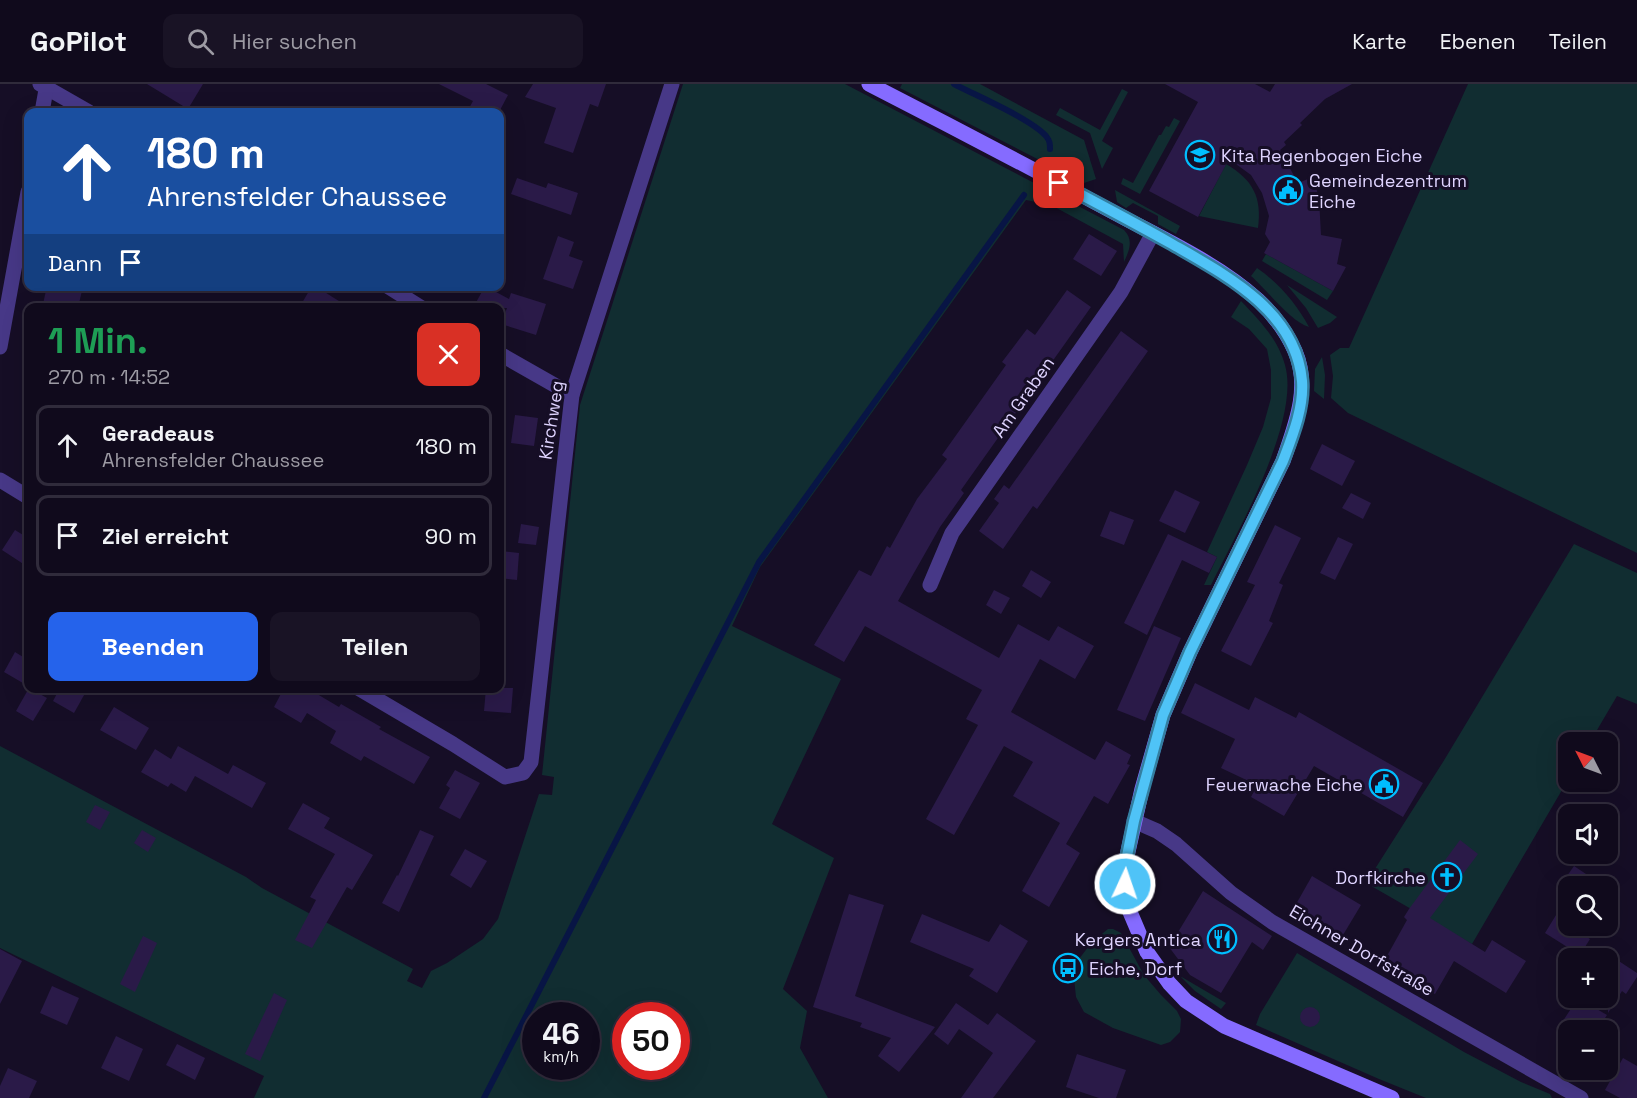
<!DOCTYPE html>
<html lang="de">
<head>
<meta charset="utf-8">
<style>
	:root { --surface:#100a1c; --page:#191325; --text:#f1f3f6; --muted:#9c9aa3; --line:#302b3b; --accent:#2563eb }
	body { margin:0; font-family:"Space Grotesk",sans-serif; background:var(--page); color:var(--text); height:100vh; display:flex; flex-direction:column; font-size:22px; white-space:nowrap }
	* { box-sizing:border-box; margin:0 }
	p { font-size:20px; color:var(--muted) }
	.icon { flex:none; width:33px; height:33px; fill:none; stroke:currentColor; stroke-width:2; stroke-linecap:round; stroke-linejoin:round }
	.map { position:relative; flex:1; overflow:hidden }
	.drawer { position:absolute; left:24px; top:219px; width:480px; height:390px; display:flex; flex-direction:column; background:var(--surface); border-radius:12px; box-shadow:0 6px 24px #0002,0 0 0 2px var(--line) }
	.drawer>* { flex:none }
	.guide { position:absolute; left:24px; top:24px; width:480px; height:183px; border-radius:12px; box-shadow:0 6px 24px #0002,0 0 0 2px var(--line); background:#1a4fa0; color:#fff; overflow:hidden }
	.needle { width:39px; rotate:312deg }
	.buttons { position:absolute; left:1558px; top:648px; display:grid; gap:12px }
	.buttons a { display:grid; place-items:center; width:60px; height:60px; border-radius:12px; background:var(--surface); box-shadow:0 6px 24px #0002,0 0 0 2px var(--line); font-size:30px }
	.speed { position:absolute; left:522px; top:918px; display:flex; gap:12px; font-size:30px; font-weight:700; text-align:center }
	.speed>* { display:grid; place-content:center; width:78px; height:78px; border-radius:50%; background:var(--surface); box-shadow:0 6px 24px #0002,0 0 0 2px var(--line); line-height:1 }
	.speed small { font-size:15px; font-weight:400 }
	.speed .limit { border:9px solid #d22; background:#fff; color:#111 }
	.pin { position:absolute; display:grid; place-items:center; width:51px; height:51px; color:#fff; margin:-26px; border-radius:12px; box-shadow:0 3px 9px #0006 }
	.me { position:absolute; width:66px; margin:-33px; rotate:3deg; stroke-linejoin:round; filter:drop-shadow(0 0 4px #0008) }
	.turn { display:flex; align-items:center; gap:21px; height:126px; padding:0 24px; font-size:27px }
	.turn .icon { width:78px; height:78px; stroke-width:2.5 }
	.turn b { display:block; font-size:42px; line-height:51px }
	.then { display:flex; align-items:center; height:57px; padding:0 24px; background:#0003; gap:12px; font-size:22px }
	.round { display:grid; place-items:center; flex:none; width:63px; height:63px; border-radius:12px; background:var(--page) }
	.overview { display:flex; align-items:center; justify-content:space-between; height:102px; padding:0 24px }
	h1 { font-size:36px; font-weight:700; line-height:45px; color:#1e9e55 }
	.button { display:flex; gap:12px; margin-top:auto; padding:12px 24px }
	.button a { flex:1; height:69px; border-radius:12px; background:var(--accent); color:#fff; font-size:24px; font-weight:700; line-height:69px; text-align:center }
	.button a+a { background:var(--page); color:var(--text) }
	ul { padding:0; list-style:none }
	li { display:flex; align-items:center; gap:18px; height:81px; margin:0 12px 9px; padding:0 12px; border:3px solid var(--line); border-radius:12px }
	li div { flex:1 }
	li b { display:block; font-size:22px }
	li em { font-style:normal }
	header { display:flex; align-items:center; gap:36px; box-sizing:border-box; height:84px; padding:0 30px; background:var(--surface); border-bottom:2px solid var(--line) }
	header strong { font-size:28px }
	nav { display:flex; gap:33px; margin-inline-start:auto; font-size:21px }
	.search { width:420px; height:54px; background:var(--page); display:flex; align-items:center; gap:15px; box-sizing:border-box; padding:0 21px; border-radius:12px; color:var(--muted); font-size:22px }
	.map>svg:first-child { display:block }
</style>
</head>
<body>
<header>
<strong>GoPilot</strong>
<div class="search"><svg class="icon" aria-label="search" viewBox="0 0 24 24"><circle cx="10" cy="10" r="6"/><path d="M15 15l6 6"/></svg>Hier suchen</div>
<nav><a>Karte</a><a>Ebenen</a><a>Teilen</a></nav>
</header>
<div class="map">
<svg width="1637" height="1014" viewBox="0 0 1637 1014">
	<rect width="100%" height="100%" fill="#160e26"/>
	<g fill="#112d31" fill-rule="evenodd">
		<path d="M683,0H845L1124,146C1134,156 1129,167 1124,178L1123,160L1051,121L1026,116L760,483L732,542L841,595L772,740L834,774L783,905L807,927L800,964L828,1014H254L264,992L0,864V662L246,793L262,804L413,885L407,897L422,904L431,887L447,879L483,855L498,835L539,710L552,711L554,693L542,691L580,321ZM536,932H586V982H536ZM626,932H676V982H626Z"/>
		<path d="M902,0H980L1084,56L1096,95L1084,99L900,4Z"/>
		<path d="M1468,0H1637V469L1348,329L1331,314L1333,292L1330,271L1340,264H1349Z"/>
		<path d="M1122,5L1128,8L1102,57L1113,64L1102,85L1090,49L1056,31L1060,24L1100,46Z"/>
		<path d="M1174,34L1180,37L1140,110L1121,100L1123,94L1133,99L1159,51H1161L1166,42L1169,43Z"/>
		<path d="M1226,80C1253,96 1262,113 1258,144L1199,132Z"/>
		<path d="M1115,106L1180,142L1176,150L1158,140V132L1133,119L1126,124L1117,118Z"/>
		<path d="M1266,170L1333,207L1327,216L1262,177Z"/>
		<path d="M1257,184C1278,198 1297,220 1309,243C1291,238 1267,206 1251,192Z"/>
		<path d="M1287,201L1337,233L1330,239L1318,244L1306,224Z"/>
		<path d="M1241,217C1259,236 1278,255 1285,281C1301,337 1236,450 1211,501H1204L1217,473L1207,468L1247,381L1263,343L1271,314V286L1267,265L1249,245L1231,233Z"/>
		<path d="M1322,273L1325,291L1324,315L1314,307L1315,285Z"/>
		<path d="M1574,460L1637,489V620L1617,612L1590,658H1569V694L1472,860L1366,799L1443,678Z"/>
		<path d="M1108,845H1113L1121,849L1144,891L1161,911L1177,927L1181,935L1180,948L1170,958L1161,961L1113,944L1084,928L1076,913L1074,894L1079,875L1092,858Z"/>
		<path d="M1297,869L1464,968L1521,998L1550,1010L1552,1014H1426L1379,995L1256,941L1260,930Z"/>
		<path d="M1180,892L1226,919L1221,925L1195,907Z"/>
	</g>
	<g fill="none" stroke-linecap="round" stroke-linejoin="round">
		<g stroke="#081545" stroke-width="6">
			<path d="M954,0C977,12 1031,35 1046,52C1050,57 1050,60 1050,65"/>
			<path d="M484,1014L759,478L1024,111"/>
		</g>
	</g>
	<g fill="#2a1a48">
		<path d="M147,0H203L188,25Z"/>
		<path d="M439,0H486L508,11L499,28H467L473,17Z"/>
		<path d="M533,0H606L598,23L590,20L573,69L544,59L556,24L525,13Z"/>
		<path d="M1165,0H1255L1270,8L1275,0H1352L1325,15L1300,39L1302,41L1284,58L1286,61L1280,66L1298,99L1313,93L1319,114L1321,151L1342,155L1337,180L1346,183L1333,207L1264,169L1270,158L1265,150L1269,132L1262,109L1251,91L1229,75L1198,133L1149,107L1198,18Z"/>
		<path d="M517,94L546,104L548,99L578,109L571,131L511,110Z"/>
		<path d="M1089,150L1117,167L1101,192L1073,175Z"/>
		<path d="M558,152L574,158L569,172L583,177L573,205L543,195Z"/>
		<path d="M47,202H83L78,224H60L43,220Z"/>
		<path d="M312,202H315L350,224H299Z"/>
		<path d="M485,202L509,215L511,209L546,220L536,251L501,240L507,224H473Z"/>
		<path d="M1067,206L1091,223L961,406L964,409L940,443L898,517L999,574L1018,540L1049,557L1058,542L1094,562L1075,595L1040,575L1011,628L1095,676L1106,657L1131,671L1127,680L1130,681L1108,720L1094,712L1066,760L1080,769L1049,823L1022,807L1060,739L1013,712L1033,678L1004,662L954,751L926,735L978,641L966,635L982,606L865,542L844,578L814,561L859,486L871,492L887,462L890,464L917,415L947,375L942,371L1006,281L1002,278L1027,245L1035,251Z"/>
		<path d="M1121,247L1148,267L1037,425L1033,422L1003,465L979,447L999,419L994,415L1004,401L1009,405Z"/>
		<path d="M515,331L538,334L534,362L511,359Z"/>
		<path d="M1322,360L1355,377L1342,402L1310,385Z"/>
		<path d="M1175,406L1200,418L1185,449L1159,437Z"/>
		<path d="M1351,409L1371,419L1363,435L1342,424Z"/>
		<path d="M1110,427L1134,436L1124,461L1100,452Z"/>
		<path d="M521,440L539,443L536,461L518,459Z"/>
		<path d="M1275,441L1301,454L1279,499L1283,501L1269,537L1273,539L1251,582L1221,567L1255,501L1247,498Z"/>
		<path d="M15,446L28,454V483L2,466Z"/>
		<path d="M1168,450L1217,473L1209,489L1182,476L1147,551L1124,539Z"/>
		<path d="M1338,453L1353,460L1335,496L1320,489Z"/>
		<path d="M500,467L519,469L517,496L500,494Z"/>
		<path d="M1031,486L1051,498L1041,514L1022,502Z"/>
		<path d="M994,506L1010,514L1001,530L986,521Z"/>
		<path d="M1154,542L1181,554L1145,637L1117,626Z"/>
		<path d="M15,568L28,576V602L4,588Z"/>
		<path d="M1195,599L1249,626L1255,613L1296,634L1299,628L1423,699L1403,733L1314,682L1284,732L1251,713L1257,701L1221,684L1235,655L1181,629Z"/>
		<path d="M29,604L47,614L33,637L16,627Z"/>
		<path d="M60,604H88L74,629L53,617Z"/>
		<path d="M284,604H307L339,623L341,620L381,643L379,645L430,673L414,700L364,672L361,677L330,659L336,647L307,629L301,639L274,623Z"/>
		<path d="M486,604H513L511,629L484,627Z"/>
		<path d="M114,623L149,644L136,666L100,646Z"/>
		<path d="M178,662L228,690L233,681L266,699L252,724L195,692L186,708L171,699L168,703L141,688L155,665L171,675Z"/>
		<path d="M455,686L480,699L460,735L439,724L450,704L446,701Z"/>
		<path d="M303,719L330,734L324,744L373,771L352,806L347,803L312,864L295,856L316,816L310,813L335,770L288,745Z"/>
		<path d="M95,721L110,728L100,746L86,738Z"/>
		<path d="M142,746L156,754L148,768L134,759Z"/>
		<path d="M420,746L434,752L399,828L382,819L397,791L398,792Z"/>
		<path d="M1460,756L1478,770L1430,834L1485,868L1492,856L1526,877L1506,909L1454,877L1435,910L1382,881L1407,836L1404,833L1409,825Z"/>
		<path d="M465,765L487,777L471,804L450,791Z"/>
		<path d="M1574,782L1604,802H1560Z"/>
		<path d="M1312,792L1361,821L1343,851L1295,822Z"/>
		<path d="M1203,807L1272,852L1263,866L1252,858L1221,909L1190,891L1169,863Z"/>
		<path d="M849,810L884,821L855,912L935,943L899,988L878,972L891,954L860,943L862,939L813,923Z"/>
		<path d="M1569,810V842L1590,855L1580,871L1545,849Z"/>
		<path d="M922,830L989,858L1000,840L1028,857L997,909L969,892L974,885L910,858Z"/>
		<path d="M143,852L157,859L135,908L120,900Z"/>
		<path d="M0,865L22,877L0,920Z"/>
		<path d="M1608,870L1637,889V893L1626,910L1622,907L1608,929Z"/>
		<path d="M52,902L79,914L67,941L40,929Z"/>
		<path d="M274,909L287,916L260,977L245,970Z"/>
		<path d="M1578,914L1607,931L1597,946H1557Z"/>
		<path d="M956,919L988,941L997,929L1036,957L993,1014H961L993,969L959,945L948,961L934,950Z"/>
		<circle cx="1310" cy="933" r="10"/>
		<path d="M116,952L143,965L129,997L101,984Z"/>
		<path d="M177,960L205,974L195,996L166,981Z"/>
		<path d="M1077,970L1126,986L1116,1014H1099L1066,1003Z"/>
		<path d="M1623,974L1637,982V1014H1620L1605,1006Z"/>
		<path d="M8,984L37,997L29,1014H0V1002Z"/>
	</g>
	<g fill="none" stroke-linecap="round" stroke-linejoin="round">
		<g stroke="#473887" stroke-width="15">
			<path d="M40,0L89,28"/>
			<path d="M42,28L47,0"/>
			<path d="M387,202L422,224"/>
			<path d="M0,263L28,108"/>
			<path d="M500,270L572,311"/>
			<path d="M0,396L28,413"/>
			<path d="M930,501L952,449L1121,208L1153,149"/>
			<path d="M358,604L453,660L505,693L523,689L531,678L572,311L672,0"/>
			<path d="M1134,737L1157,747L1176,760L1231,809L1272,838L1581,1014"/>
		</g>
		<path stroke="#856bff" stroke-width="15" d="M869,0C951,42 1033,85 1115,129C1163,155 1217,179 1258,216C1273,230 1287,249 1295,267C1311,304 1295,342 1283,377L1190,568L1163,631L1142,705L1127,772L1125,800L1130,828L1147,868L1169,899L1186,917L1224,942L1392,1014"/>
	</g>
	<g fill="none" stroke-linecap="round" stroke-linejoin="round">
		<g stroke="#337fa1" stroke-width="15">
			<path id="route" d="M1059,99C1097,119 1135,139 1172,160C1226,191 1296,227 1302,297C1304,324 1292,353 1283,377L1190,568L1163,631L1134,737L1127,772L1125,800"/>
		</g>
		<use href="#route" stroke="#4fc3f7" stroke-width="10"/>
	</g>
	<defs>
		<g id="school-ring" transform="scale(1.5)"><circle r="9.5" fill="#160e26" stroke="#00beff" stroke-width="1.5"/><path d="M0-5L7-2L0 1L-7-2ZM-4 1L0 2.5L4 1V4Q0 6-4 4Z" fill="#00beff"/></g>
		<g id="civic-ring" transform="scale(1.5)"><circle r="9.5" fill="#160e26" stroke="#00beff" stroke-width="1.5"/><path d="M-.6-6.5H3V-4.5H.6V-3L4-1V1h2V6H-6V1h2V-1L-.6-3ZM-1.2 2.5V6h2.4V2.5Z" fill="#00beff"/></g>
		<g id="church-ring" transform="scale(1.5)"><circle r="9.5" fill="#160e26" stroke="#00beff" stroke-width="1.5"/><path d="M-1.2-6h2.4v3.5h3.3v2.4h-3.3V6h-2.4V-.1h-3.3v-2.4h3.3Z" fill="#00beff"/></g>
		<g id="restaurant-ring" transform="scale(1.5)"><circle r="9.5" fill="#160e26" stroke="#00beff" stroke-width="1.5"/><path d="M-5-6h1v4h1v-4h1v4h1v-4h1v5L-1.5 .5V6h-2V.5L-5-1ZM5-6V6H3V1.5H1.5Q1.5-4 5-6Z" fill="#00beff"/></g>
		<g id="bus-ring" transform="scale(1.5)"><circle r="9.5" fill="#160e26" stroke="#00beff" stroke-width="1.5"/><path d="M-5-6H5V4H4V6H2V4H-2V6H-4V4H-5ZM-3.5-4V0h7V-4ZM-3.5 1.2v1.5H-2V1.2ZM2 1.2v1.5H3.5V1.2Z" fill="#00beff"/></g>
	</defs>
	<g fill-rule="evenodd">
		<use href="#school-ring" x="1200" y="71"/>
		<use href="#civic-ring" x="1288" y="106"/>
		<use href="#civic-ring" x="1384" y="700"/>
		<use href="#church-ring" x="1447" y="793"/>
		<use href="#restaurant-ring" x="1222" y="855"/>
		<use href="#bus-ring" x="1068" y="884"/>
	</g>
	<g text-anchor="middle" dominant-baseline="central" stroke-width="6" stroke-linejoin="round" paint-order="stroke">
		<g font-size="18" fill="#dfd4ff" stroke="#160e26" text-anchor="start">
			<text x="1221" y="71">Kita Regenbogen Eiche</text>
			<text x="1309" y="96">Gemeindezentrum<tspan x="1309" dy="21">Eiche</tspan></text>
			<text x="1363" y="700" text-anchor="end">Feuerwache Eiche</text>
			<text x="1426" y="793" text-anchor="end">Dorfkirche</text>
			<text x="1201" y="855" text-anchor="end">Kergers Antica</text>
			<text x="1089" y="884">Eiche, Dorf</text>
		</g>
		<g font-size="18" fill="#dfd4ff" stroke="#160e26">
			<text transform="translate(1023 313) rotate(-55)">Am Graben</text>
			<text transform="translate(551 336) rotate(-81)">Kirchweg</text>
			<text transform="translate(1362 866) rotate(30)">Eichner Dorfstraße</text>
		</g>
	</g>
</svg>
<div class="buttons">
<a><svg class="needle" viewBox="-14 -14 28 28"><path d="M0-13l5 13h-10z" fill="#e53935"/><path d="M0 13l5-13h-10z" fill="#9c9aa3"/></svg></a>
<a><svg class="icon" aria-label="sound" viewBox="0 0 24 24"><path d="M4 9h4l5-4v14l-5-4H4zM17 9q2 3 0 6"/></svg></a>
<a><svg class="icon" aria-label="search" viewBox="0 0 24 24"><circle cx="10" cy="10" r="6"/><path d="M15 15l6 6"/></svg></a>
<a>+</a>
<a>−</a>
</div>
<div class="speed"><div>46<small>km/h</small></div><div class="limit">50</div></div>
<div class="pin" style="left:1059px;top:99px;background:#d93025"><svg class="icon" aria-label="arrive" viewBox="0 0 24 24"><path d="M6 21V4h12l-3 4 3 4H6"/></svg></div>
<svg class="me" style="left:1125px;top:800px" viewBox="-20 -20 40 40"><circle r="17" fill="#4fc3f7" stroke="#fff" stroke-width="3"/><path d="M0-11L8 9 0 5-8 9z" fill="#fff"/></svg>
<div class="guide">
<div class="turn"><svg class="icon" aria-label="ahead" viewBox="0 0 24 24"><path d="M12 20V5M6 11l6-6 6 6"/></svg><div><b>180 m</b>Ahrensfelder Chaussee</div></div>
<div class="then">Dann<svg class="icon" aria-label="arrive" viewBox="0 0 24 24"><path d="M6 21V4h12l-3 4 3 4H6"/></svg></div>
</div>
<section class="drawer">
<div class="overview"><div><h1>1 Min.</h1><p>270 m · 14:52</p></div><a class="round" style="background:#d93025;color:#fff"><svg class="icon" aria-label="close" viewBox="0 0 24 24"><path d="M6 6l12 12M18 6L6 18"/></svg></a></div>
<ul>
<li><svg class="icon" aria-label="ahead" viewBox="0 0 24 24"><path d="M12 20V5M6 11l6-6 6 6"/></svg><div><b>Geradeaus</b><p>Ahrensfelder Chaussee</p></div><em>180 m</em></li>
<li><svg class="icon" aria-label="arrive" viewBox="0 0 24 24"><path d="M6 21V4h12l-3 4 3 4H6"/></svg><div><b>Ziel erreicht</b></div><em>90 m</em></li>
</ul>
<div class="button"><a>Beenden</a><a>Teilen</a></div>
</section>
</div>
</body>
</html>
